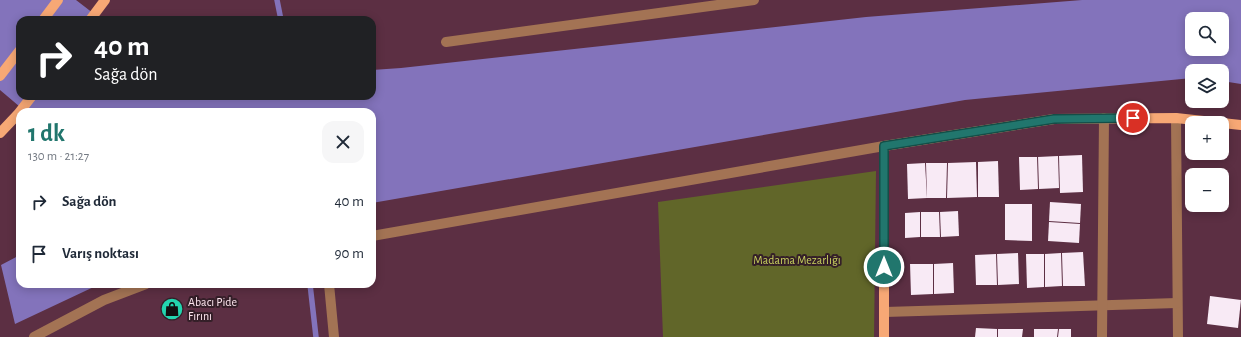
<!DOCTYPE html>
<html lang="tr">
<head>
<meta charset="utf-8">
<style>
	:root { --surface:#fff; --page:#f6f6f7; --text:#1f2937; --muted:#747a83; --accent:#21766d }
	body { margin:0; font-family:"Alegreya Sans",sans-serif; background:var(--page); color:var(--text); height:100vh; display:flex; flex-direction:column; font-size:15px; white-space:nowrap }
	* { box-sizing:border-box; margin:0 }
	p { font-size:13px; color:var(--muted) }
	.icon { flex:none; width:22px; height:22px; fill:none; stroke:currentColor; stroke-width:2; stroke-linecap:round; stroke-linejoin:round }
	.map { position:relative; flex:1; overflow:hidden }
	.panel { position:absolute; left:16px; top:108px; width:360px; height:180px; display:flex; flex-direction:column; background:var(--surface); border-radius:12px; box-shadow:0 2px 10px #0003 }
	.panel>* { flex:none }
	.banner { position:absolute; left:16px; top:16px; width:360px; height:84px; border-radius:12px; box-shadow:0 2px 10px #0003; background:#202124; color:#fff; overflow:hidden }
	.controls { position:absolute; left:1185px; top:12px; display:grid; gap:8px }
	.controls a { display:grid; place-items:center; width:44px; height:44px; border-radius:8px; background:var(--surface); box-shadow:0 2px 10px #0003; font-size:20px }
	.pin { position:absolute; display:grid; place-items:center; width:34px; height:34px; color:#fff; margin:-17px; border:2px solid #fff; border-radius:50%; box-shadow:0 1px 4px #0007 }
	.me { position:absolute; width:44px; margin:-22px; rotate:0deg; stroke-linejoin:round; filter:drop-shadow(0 0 3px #0008) }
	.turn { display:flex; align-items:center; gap:14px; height:84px; padding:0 12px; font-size:18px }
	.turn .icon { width:52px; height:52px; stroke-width:2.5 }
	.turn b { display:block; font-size:28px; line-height:34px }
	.round { display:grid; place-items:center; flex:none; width:42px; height:42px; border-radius:12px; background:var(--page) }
	.overview { display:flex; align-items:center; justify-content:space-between; height:68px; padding:0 12px }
	h1 { font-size:24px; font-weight:700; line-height:30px; color:var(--accent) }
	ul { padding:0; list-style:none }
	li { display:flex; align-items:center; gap:12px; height:52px; padding:0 12px }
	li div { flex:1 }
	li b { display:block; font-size:15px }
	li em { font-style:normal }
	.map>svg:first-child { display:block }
</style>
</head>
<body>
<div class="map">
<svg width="1241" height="337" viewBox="0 0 1241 337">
	<rect width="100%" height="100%" fill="#5c2f43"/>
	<path fill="#616629" d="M876,171L874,337H663L658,202Z"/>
	<g fill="#8373bb" fill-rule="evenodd">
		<path d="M0,0H76L102,20H20V96H372V70L401,68L866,17L1082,0H1241V84L1222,81V71H1192V78L965,100L372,203V112H26L0,90ZM1192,19H1222V49H1192Z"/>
		<path d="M20,255V284H100L15,324L1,265Z"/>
	</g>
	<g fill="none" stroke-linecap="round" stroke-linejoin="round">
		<g stroke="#8373bb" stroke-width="5.5">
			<path d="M277,0L281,20"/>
			<path d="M310,284L316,337"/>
		</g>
	</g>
	<g fill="#f8eaf5">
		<path d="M1082,155L1083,192L1060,193L1059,156Z"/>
		<path d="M1058,156L1059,188L1039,189L1038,157Z"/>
		<path d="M1019,157H1037L1038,189L1020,190Z"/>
		<path d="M998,161L999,197H978V162Z"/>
		<path d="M976,162L977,197L947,198L948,163Z"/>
		<path d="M925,163L927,198L908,199L907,164Z"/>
		<path d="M926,163H947L946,198H927Z"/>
		<path d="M1050,202L1081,204L1080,223L1049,221Z"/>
		<path d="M1005,204H1032V241L1005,240Z"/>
		<path d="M958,211L959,236L941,237L940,212Z"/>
		<path d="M920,212V237L905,238V213Z"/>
		<path d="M921,212H939L940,237H921Z"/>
		<path d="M1049,222L1080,224L1079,243L1048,241Z"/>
		<path d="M1083,252L1085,286H1063L1062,253Z"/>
		<path d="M1018,253L1019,284L998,285L997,254Z"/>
		<path d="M1061,253L1062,286L1045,287V254Z"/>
		<path d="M996,254L997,285H976L975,255Z"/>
		<path d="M1026,254H1044V287L1027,288Z"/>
		<path d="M953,263L954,293L934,294V264Z"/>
		<path d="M910,264H933V294L911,295Z"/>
		<path d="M1210,296L1241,300L1238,328L1207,324Z"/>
		<path d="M976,328L997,329V337H975Z"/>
		<path d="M998,329H1023L1022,337H998Z"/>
		<path d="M1034,329H1058L1057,337H1034Z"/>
		<path d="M1059,329H1071V337H1058Z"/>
	</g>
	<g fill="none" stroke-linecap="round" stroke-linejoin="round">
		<g stroke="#a37354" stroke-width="10">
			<path d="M446,42L754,0"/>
			<path d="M1176,118L1178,337"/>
			<path d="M372,236L884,146"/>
			<path d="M329,284L334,337"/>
			<path d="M885,312L1177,303"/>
			<path d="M34,337L104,300L146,284"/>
			<path d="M1102,337L1104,118"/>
		</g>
		<g stroke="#f7a875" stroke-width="10">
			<path d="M43,20L58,0"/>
			<path d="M90,20L105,0"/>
			<path d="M0,76L20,50"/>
			<path d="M0,133L18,114L32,96"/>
			<path d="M884,337V146L1054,119L1176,118L1241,125"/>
		</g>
	</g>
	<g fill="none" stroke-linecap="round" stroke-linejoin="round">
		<g stroke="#154d47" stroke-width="10">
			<path id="route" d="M884,267V146L1054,119L1133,118"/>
		</g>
		<use href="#route" stroke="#21766d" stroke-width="7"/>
	</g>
	<defs>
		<g id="shop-disc" transform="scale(1.15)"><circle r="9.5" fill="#23d5af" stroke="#341f28"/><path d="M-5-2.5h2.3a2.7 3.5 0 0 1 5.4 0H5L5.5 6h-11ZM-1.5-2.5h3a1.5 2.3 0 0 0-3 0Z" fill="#111"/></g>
	</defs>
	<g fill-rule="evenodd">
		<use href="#shop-disc" x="172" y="309"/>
	</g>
	<g text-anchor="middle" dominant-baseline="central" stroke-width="4" stroke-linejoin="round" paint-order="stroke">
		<g font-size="12" fill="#c8d15f" stroke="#341f28">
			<text x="797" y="260">Madama Mezarlığı</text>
		</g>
		<g font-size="12" fill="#fde5ee" stroke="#341f28" text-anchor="start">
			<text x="188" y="302">Abacı Pide<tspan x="188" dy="14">Fırını</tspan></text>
		</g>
	</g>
</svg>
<div class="controls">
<a><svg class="icon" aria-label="search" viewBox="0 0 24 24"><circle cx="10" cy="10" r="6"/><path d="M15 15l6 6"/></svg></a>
<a><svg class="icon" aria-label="layers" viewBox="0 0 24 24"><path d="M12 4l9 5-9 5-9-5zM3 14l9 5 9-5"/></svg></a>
<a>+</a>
<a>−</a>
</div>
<div class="pin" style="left:1133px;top:118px;background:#d93025"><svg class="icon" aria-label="arrive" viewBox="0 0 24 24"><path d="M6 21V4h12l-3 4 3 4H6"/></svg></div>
<svg class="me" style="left:884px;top:267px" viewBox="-20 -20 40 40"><circle r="17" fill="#21766d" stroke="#fff" stroke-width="3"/><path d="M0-11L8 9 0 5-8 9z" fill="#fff"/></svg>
<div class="banner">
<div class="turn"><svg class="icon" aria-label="right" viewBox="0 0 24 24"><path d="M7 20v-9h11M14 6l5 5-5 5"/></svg><div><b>40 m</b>Sağa dön</div></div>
</div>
<section class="panel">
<div class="overview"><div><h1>1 dk</h1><p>130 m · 21:27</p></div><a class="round"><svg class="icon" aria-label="close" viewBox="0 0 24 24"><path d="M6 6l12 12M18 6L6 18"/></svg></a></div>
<ul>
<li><svg class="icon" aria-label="right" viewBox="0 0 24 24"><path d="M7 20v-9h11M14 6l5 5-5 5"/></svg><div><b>Sağa dön</b></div><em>40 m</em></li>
<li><svg class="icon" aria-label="arrive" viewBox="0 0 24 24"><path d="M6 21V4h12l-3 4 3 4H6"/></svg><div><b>Varış noktası</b></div><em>90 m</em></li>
</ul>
</section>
</div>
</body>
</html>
